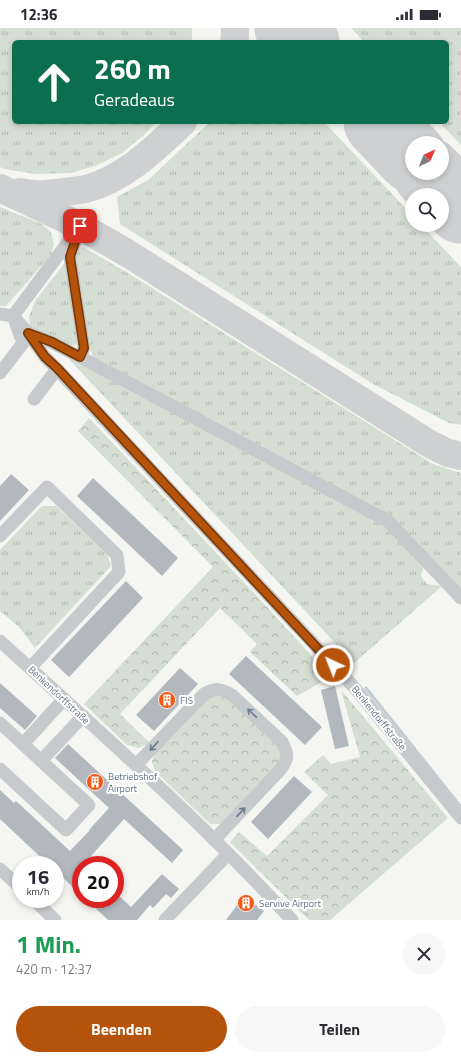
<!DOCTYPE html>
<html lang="de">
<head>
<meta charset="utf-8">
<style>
	:root { --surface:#fff; --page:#f7f7f7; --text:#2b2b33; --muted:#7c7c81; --accent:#b45309 }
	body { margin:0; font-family:"Titillium Web",sans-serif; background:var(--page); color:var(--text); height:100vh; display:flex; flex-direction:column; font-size:15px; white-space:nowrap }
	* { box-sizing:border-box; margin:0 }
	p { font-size:13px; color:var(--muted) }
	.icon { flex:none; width:22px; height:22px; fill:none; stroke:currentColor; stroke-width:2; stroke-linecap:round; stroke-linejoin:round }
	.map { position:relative; height:892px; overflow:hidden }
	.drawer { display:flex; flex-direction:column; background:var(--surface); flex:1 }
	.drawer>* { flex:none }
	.hud { position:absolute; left:12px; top:12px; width:437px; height:84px; border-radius:6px; box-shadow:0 2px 6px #0003; background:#0b6e4f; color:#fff; overflow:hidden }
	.needle { width:26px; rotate:44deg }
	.tools { position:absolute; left:405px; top:108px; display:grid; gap:8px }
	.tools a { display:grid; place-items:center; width:44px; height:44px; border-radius:50%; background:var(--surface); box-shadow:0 2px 6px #0003; font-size:20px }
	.speed { position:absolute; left:12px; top:828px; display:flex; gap:8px; font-size:20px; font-weight:700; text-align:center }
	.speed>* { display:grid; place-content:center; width:52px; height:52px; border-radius:50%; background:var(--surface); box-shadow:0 2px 6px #0003; line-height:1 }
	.speed small { font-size:10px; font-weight:400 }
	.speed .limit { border:6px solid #d22; background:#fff; color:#111 }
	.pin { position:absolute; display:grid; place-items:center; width:34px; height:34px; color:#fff; margin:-17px; border-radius:8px; box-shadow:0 2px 6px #0006 }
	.me { position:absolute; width:44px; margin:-22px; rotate:317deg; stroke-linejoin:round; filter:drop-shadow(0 0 3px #0008) }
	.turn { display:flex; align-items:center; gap:14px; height:84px; padding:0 16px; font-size:18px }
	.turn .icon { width:52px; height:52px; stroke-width:2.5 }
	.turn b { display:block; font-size:28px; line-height:34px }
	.round { display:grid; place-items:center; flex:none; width:42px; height:42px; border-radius:21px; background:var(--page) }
	.headline { display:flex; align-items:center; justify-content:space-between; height:68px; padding:0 16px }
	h1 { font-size:24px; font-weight:700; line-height:30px; color:#1e9e55 }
	.button { display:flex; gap:8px; margin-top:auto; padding:8px 16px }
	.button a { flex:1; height:46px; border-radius:24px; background:var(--accent); color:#fff; font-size:16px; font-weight:700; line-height:46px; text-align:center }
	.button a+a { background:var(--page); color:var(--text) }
	.status { display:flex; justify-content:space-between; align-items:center; height:28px; padding:0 20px; background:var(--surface); direction:ltr }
	.status svg { height:11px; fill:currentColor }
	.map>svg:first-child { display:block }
</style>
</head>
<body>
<div class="status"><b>12:36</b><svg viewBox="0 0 49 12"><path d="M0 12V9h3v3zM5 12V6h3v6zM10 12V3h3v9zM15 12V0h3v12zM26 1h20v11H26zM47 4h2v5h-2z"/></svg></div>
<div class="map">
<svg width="461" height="892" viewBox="0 0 461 892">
	<defs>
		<pattern id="grass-tufts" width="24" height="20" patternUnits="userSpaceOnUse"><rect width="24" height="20" fill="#d5ded2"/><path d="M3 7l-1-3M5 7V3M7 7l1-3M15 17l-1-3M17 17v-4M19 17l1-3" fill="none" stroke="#b0b8b0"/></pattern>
		<pattern id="forest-crowns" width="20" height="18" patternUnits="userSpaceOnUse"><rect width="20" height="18" fill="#d5ded2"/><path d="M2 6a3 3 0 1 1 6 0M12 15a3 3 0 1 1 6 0" fill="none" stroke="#b0b8b0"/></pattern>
	</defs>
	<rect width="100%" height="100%" fill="#f5f6f1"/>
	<g fill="url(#grass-tufts)">
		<path d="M0,0H192V14H14V94H156L144,107L122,125L95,138L71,145L35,146L4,141L0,139Z"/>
		<path d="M351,0H461V117L439,94H447V14H364Z"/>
		<path d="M210,94H324L412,187V197H421L461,239V397L449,395L373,356L120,196L117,169L148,152Z"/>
		<path d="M0,179L42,196L51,205L54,216L51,227L6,278H0Z"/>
		<path d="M83,219L128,245L433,436L461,445V564L390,488L97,334L92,327L74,231L76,223Z"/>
		<path d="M67,232L79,312L75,317L67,319L30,299L29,288L35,273Z"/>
		<path d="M67,329L386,497L424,537L421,548L427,556L442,558L354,635Z"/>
		<path d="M42,478H56L107,526L111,538L35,620L19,599L0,583V522Z"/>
	</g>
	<g fill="url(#forest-crowns)">
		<path d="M89,390L255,566L331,649L297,668L250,624L257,616L220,580L120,686L150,715L139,720L127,717L84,676L213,539L78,403Z"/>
		<path d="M341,662L448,790L330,892H309L230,814L239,804L267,828L328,767L304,744L323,727L331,736L360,729Z"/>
		<path d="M217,667L230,670L278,717L282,729L278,740L231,790L220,796H210L155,743L152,733L157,721L206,669Z"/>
	</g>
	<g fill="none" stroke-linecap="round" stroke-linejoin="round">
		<path stroke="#c2ccd2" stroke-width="3" d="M366,660L461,779"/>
		<g stroke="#ced0d1" stroke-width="28">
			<path d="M234,14L235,8V0"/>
			<path d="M0,160L80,198L127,225L428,415L448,425L461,428"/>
			<path d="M20,164C34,168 50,166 65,164C72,163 79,162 86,161C126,150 154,121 183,94"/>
		</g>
		<g stroke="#ced0d1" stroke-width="71">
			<path d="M290,0L304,14"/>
			<path d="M379,94L412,129"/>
			<path d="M428,145L461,180"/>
		</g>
	</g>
	<g fill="#b2b8be">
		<path d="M11,446L29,462L0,493V458Z"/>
		<path d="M93,450L178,530L162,548L77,468Z"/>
		<path d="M126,553L143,570L69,649L51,632Z"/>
		<path d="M246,628L322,699L305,717L229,646Z"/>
		<path d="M180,640L198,656L154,703L136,687Z"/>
		<path d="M0,655L37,688L25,702L0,680Z"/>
		<path d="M335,658L349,718L335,721L321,662Z"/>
		<path d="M68,716L183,822L172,835L124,791L83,837H81V867L55,842V837H49L0,791V762L14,775L16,773L70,823L90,802H89L109,780L55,730Z"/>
		<path d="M294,748L312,764L268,811L251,794Z"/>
		<path d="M162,846L179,861L171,870L166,866L153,880L150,877L137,892H108L86,871H115V864L131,879Z"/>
		<path d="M244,868L264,883L257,892H226Z"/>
	</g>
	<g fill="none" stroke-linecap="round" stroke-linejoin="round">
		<g stroke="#c7cacd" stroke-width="13">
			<path d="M0,286L13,288L28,305L51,314L80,329L388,493L461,570"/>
			<path d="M28,305L45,329L57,341L354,659L461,790"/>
			<path d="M0,345L23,315L13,288L80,198L70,229L84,320L80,329"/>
			<path d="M34,371L57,341"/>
			<path d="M0,508L47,459L117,527L119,544L30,640"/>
			<path d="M0,613C99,703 201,793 292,892"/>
			<path d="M0,695L89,777L66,802L0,741"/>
			<path d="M23,716L64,671"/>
			<path d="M41,733L83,688"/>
			<path d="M136,737L204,666C216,660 220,660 232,667L282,714C288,726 289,730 281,741L214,812"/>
			<path d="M0,841L21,860"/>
			<path d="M33,871L55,892"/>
			<path d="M165,892L228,826"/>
		</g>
	</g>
	<defs><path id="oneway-shaft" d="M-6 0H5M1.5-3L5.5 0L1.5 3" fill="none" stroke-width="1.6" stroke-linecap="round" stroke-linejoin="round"/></defs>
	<g stroke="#6c7c8c">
		<use href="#oneway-shaft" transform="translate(252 685) rotate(-136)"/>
		<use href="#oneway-shaft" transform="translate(154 718) rotate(133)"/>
		<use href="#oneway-shaft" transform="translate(241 784) rotate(-47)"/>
	</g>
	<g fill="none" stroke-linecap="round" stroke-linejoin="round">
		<g stroke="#753606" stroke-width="10">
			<path id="route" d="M80,198L70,229L84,320L80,329L52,314L28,305L45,329L57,340L333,637"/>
		</g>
		<use href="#route" stroke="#b45309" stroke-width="7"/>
	</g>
	<defs>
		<g id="building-disc" transform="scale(0.9)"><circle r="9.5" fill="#f35814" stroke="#fff"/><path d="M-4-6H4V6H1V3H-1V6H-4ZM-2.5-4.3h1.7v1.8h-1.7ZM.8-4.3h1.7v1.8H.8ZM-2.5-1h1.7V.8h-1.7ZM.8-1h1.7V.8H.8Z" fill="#fff"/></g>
	</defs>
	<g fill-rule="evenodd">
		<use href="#building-disc" x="167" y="672"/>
		<use href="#building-disc" x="95" y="754"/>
		<use href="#building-disc" x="246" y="875"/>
	</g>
	<g text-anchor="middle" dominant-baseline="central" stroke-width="4" stroke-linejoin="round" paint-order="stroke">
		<g font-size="10" fill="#627385" stroke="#fff">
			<text transform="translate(59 667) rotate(43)">Benkendorffstraße</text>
			<text transform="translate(379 690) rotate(51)">Benkendorffstraße</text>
		</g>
		<g font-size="10" fill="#627385" stroke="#fff" text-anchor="start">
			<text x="180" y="672">FIS</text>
			<text x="108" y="748">Betriebshof<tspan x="108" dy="12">Airport</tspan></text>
			<text x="259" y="875">Servive Airport</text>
		</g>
	</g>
</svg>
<div class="tools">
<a><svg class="needle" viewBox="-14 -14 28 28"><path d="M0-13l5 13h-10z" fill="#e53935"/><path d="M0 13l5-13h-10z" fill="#7c7c81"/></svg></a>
<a><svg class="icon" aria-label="search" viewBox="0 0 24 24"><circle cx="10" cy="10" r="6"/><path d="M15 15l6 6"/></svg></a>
</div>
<div class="speed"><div>16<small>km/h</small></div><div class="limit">20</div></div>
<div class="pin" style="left:80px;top:198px;background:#d93025"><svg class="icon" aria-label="arrive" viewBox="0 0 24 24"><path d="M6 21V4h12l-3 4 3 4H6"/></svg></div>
<svg class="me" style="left:333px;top:637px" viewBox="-20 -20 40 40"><circle r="17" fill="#b45309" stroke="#fff" stroke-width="3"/><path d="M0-11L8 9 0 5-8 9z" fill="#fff"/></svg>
<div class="hud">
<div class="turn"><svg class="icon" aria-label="ahead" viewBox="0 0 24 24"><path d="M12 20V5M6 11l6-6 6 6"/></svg><div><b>260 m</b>Geradeaus</div></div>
</div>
</div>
<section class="drawer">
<div class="headline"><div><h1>1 Min.</h1><p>420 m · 12:37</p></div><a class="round"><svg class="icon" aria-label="close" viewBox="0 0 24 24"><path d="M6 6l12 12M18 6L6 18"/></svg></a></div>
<div class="button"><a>Beenden</a><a>Teilen</a></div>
</section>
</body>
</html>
